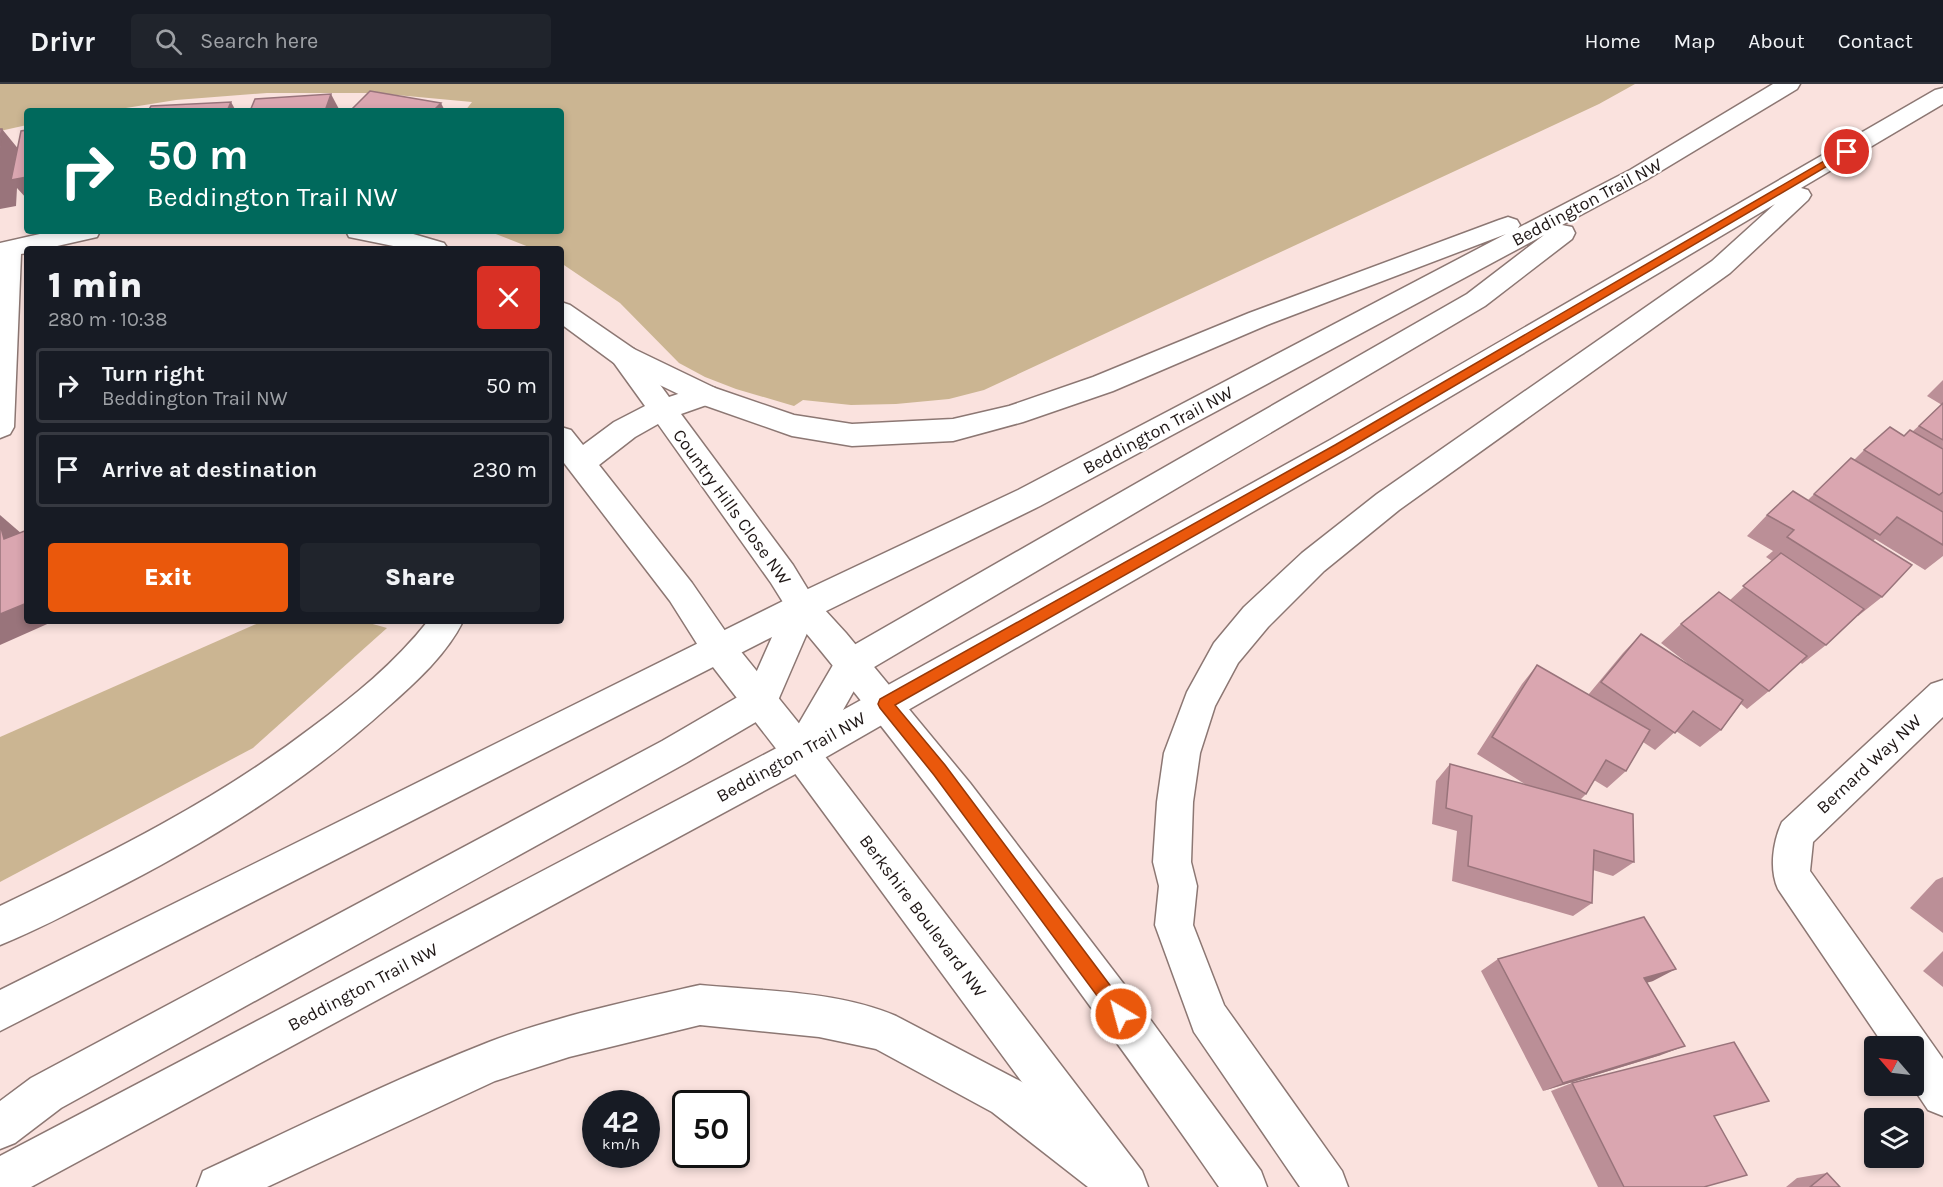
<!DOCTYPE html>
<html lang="en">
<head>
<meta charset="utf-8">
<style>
	:root { --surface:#171b24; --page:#20242c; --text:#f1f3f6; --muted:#9ea1a6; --line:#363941; --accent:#ea580c }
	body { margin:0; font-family:Karla,sans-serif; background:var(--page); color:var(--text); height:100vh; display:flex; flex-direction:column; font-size:22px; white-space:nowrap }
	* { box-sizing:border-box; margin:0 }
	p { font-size:20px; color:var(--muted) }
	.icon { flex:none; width:33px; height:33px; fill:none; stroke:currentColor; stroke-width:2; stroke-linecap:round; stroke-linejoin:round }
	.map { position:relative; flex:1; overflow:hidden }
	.side { position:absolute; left:24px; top:162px; width:540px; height:378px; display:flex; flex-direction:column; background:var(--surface); border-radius:6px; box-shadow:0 3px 9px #0003 }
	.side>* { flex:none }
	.banner { position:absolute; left:24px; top:24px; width:540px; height:126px; border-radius:6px; box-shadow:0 3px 9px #0003; background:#00695c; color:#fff; overflow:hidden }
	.needle { width:39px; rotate:298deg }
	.controls { position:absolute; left:1864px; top:952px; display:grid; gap:12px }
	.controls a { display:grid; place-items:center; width:60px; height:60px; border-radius:6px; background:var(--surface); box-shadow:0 3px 9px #0003; font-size:30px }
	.speed { position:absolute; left:582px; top:1006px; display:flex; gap:12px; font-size:30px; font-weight:700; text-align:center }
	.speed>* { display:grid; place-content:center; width:78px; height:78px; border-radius:50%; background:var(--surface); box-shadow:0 3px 9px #0003; line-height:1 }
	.speed small { font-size:15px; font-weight:400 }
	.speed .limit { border:3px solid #111; border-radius:9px; background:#fff; color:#111 }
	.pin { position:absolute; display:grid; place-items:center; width:51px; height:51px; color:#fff; margin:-26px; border:3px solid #fff; border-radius:50%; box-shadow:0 2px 6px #0007 }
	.me { position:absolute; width:66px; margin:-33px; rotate:323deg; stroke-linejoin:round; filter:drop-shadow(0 0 4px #0008) }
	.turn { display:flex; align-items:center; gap:21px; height:126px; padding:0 24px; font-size:27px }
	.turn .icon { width:78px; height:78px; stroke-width:2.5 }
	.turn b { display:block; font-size:42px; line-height:51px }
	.round { display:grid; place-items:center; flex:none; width:63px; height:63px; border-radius:6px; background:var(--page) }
	.headline { display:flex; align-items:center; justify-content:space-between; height:102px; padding:0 24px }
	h1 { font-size:36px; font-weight:800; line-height:45px }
	.button { display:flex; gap:12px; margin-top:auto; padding:12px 24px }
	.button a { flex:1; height:69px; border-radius:6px; background:var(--accent); color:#fff; font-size:24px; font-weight:800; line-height:69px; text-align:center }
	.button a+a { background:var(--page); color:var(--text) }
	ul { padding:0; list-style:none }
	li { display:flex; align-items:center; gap:18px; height:75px; margin:0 12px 9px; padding:0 12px; border:3px solid var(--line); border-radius:6px }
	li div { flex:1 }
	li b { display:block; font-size:22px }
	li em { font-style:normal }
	header { display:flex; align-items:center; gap:36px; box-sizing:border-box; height:84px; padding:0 30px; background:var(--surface); border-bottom:2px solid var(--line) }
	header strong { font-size:28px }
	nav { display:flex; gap:33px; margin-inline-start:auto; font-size:21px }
	.search { width:420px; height:54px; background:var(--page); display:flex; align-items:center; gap:15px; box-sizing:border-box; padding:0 21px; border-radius:6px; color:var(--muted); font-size:22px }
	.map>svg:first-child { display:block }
</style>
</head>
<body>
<header>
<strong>Drivr</strong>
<div class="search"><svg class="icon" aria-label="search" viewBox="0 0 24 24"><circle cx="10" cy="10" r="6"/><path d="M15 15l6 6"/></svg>Search here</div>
<nav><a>Home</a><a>Map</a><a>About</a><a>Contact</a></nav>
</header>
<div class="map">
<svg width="1943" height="1103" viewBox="0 0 1943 1103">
	<rect width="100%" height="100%" fill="#fae2de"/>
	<g fill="#cbb592">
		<path d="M0,0H1635L1599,20L984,306L949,315L896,320L851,321L803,316L794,322L736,305L705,293L679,279L620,219L561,179V165H534L488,147H561V27H465L472,18L375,9H267L176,16L107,27H27V41L0,47Z"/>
		<path d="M263,537H362L387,544L253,664L0,798V653Z"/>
	</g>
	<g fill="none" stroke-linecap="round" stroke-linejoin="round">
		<g stroke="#8c7773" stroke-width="3">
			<g id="street">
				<path d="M53,147H100L97,153L44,165H27V169L21,170L14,343L10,350L0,354V159Z"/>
				<path d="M346,147H403L444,159L448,165H408L349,153Z"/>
				<path d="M561,218L570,221L634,265L669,313L705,301L715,304L719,311L715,318L681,330L793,481L818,522L813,531L802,535L791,531L771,499L658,340L635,353L599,381L692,499L730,554L735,564L730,574L718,578L706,574L670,517L561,375V343L571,346L583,361L614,338L645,322L614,279L561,240Z"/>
				<path d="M1943,596V633L1813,758L1810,787L1943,975V1032L1928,1026L1912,1002H1914V963H1885L1778,805C1769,785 1773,758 1782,738L1931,600Z"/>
			</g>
		</g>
		<g stroke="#8c7773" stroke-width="3">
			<g id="secondary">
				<path d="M802,509L813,513L846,549L970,699L1136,916L1261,1087L1267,1103H1219C1162,1020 1103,940 1044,859C963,747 880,637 791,531L786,522L791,513Z"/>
				<path d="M718,550L730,554L814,658L1142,1087L1148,1103H1099L788,680L706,574L701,564L706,554Z"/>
			</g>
		</g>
		<g stroke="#8c7773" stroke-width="3">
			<g id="primary">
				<path d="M1773,0H1800L1797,5L1646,96L1562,141L1572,143L1575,149L1572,155L1485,222L864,589L843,626L1330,356L1935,6L1943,4V20L1801,104L1808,106L1811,111L1808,116L1730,189L1399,426L1324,487L1268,543L1238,579L1215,622L1200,669L1193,718L1191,778L1197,802L1193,841L1224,921L1342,1087L1348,1103H1300L1194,948L1155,841L1159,802L1153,778L1157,718L1164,669L1187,608L1214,559L1244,523L1302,469L1377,410L1712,177L1775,120L1350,372L814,680L31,1103H0V1072L788,658L840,569L1467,210L1544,151L1040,422L814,533L773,628L686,679L61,1024L15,1059L0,1065V1017L31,994L662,657L748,607L772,553L0,947V906L791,513L1018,406L1506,150L1267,241L1113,307L1023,338L953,357L852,362L792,352L695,318L614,279L610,272L614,265L624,262L634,265L715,304L794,331L852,340L953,335L1009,322L1093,293L1249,229L1499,136L1508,133L1517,136L1520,141L1518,144L1630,86Z"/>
				<path d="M428,537H463C447,570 416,598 389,622C303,700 205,760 102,812C69,829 35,847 0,861V822C109,770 215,717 311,644C353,613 395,579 428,537Z"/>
				<path d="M700,901C763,907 838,907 896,932L1022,998L1140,1087L1146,1103H1088L992,1028L876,965L819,953L700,941L569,973L495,997L267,1103H197L203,1087C298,1043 392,996 489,958C557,932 629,917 700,901Z"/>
			</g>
		</g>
		<use href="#street" fill="#fff" fill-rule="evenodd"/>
		<use href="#secondary" fill="#fff" fill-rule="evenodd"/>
		<use href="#primary" fill="#fff" fill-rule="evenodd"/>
	</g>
	<g fill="#bb8f97">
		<path d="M1943,296V472L1925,486L1875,455L1873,457L1882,513L1858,532H1857L1826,561L1802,580L1800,578L1769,607L1747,625L1741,620L1721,646L1700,663L1676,647L1655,666L1643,658L1626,687L1607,704L1594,696L1586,710L1580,716L1634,778L1613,792L1593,786L1592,819L1573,832L1452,797L1457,747L1432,740L1436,697L1450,680L1528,702L1477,670L1522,600L1537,581L1588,611L1623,569L1641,550L1695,585L1661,559L1681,540L1730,516L1772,477L1766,473L1773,467L1747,452L1767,431L1808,416L1851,374L1854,376L1864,366L1904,352L1913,347L1942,321L1927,312Z"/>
		<path d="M1943,793V849L1910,824L1936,796Z"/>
		<path d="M1943,867V903L1923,887Z"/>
		<path d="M1498,875L1653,897L1647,898L1661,971L1543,1007L1481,887Z"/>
		<path d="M1572,999L1714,1032L1704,1103H1598L1551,1007Z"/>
		<path d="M1827,1089L1840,1103H1786L1797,1094Z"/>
	</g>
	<g fill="#99747b">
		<path d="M331,10L340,27H325Z"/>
		<path d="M231,18L236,27H227Z"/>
		<path d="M441,19L445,27H433Z"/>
		<path d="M2,45L20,67L27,93V115L17,104L16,122L0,125V64Z"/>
		<path d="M0,431L22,450L4,455L0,440Z"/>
		<path d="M27,519V537H54L0,561V530Z"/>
		<path d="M1676,885L1653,897L1622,906L1644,894Z"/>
		<path d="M1685,962L1661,971L1543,1007L1563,999Z"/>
	</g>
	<g fill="#daa6b0" stroke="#99747b" stroke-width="1.5">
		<path d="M370,7L441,19L433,27H350Z"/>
		<path d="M331,10L325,27H250L255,15Z"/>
		<path d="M231,18L227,27H148L151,22Z"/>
		<path d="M0,45H2L0,64Z"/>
		<path d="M27,46V93L11,96L21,47Z"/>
		<path d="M1943,319V356L1919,342Z"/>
		<path d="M1890,343L1904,352L1910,346L1943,365V408L1939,411L1864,366Z"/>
		<path d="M1851,374L1943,428V461L1897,433L1880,451L1814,410Z"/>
		<path d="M1793,407L1912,481L1882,513L1787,453L1794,446L1767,431Z"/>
		<path d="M0,440L4,455L27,446V519L0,530Z"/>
		<path d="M1781,469L1864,525L1826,561L1743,502Z"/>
		<path d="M1719,508L1807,572L1769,607L1681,540Z"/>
		<path d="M1641,550L1743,616L1721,646L1693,627L1675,649L1601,598Z"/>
		<path d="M1537,581L1650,646L1626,687L1606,676L1586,710L1492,653Z"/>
		<path d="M1450,680L1633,730L1634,778L1594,766L1592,819L1468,782L1472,732L1446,724Z"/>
		<path d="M1644,833L1676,885L1644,894L1685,962L1563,999L1498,875Z"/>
		<path d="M1734,958L1769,1017L1714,1032L1747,1091L1704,1103H1624L1572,999Z"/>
		<path d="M1827,1089L1840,1103H1810Z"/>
	</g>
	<path fill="#ea580c" stroke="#983908" stroke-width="1.5" d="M1843,66L1851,68L1344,367L895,621L945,681L1127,924L1130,930L1127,936L1121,938L1115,936L934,691L880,624L878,620L880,615L1335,361Z"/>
	<g text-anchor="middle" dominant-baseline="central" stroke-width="4.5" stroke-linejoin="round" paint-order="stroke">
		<g font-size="18" fill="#1f1716" stroke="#fff">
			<text transform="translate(1587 118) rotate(-28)">Beddington Trail NW</text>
			<text transform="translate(1158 346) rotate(-28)">Beddington Trail NW</text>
			<text transform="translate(732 423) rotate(54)">Country Hills Close NW</text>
			<text transform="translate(791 673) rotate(-29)">Beddington Trail NW</text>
			<text transform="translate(1869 680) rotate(-43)">Bernard Way NW</text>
			<text transform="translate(923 832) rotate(53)">Berkshire Boulevard NW</text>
			<text transform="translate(363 903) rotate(-28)">Beddington Trail NW</text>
		</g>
	</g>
</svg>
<div class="controls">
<a><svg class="needle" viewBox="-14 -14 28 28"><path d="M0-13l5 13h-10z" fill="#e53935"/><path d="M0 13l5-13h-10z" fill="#9ea1a6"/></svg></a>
<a><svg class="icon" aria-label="layers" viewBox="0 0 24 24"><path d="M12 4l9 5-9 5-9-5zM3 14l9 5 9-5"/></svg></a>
</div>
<div class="speed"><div>42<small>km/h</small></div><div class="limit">50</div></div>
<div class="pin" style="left:1847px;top:68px;background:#d93025"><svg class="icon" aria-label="arrive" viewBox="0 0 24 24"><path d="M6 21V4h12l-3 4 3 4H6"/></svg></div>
<svg class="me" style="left:1121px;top:930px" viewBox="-20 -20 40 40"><circle r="17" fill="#ea580c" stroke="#fff" stroke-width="3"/><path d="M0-11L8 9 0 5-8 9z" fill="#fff"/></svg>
<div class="banner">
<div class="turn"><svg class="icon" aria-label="right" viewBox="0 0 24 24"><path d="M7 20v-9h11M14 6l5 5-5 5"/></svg><div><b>50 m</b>Beddington Trail NW</div></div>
</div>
<section class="side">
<div class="headline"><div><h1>1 min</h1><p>280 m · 10:38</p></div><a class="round" style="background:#d93025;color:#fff"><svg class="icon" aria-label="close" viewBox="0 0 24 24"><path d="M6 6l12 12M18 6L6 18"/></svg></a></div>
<ul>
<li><svg class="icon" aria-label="right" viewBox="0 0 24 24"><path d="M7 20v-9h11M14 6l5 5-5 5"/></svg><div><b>Turn right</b><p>Beddington Trail NW</p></div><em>50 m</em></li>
<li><svg class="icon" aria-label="arrive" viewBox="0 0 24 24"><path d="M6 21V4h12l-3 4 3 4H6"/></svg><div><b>Arrive at destination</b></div><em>230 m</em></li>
</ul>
<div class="button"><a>Exit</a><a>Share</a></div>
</section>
</div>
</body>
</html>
